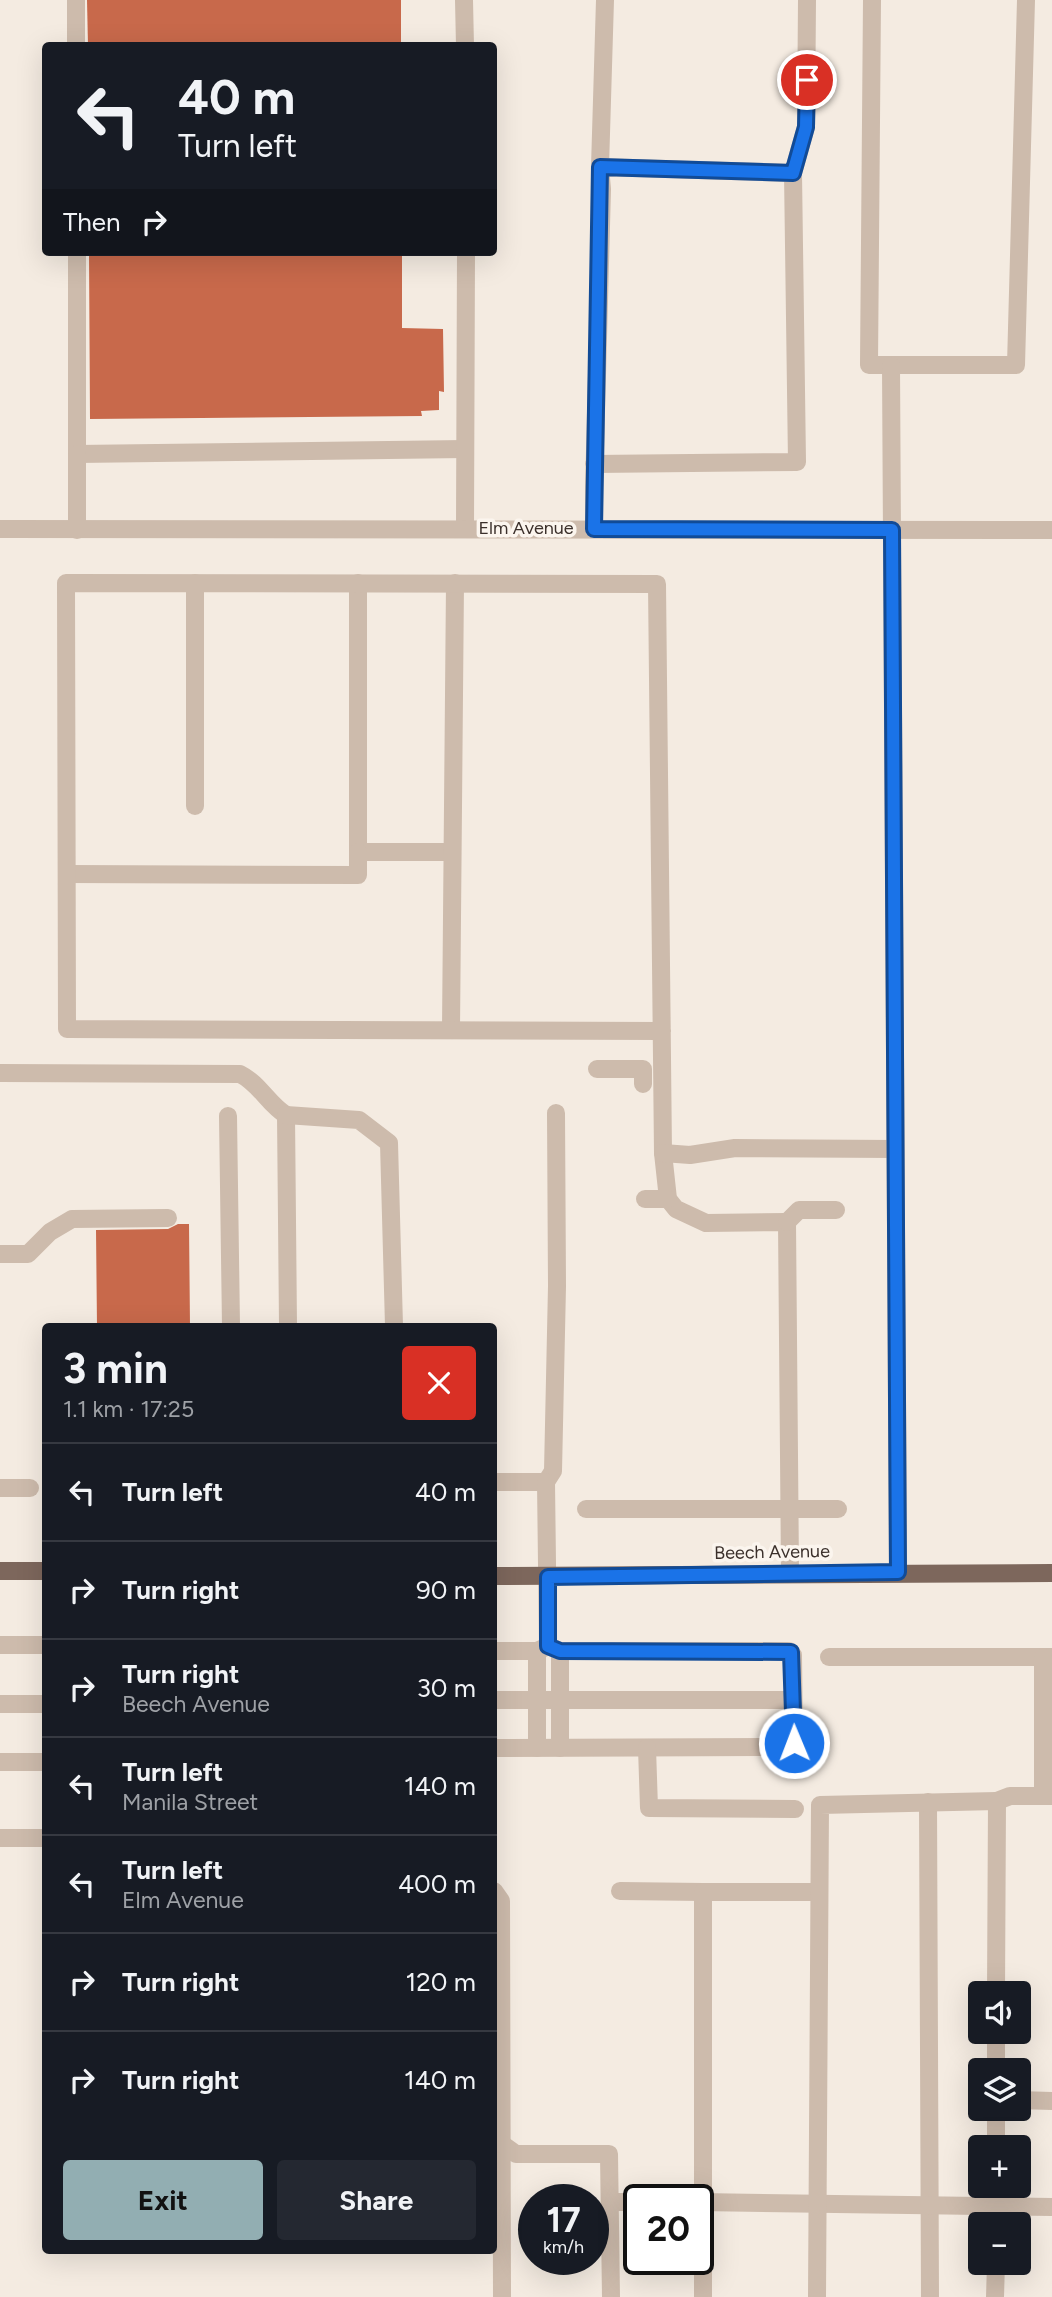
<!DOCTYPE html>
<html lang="en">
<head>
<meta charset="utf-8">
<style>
	:root { --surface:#171b24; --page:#242831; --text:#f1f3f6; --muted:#9ea1a6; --line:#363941; --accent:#92aeb2 }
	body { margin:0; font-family:Figtree,sans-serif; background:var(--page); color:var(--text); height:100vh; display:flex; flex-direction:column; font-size:26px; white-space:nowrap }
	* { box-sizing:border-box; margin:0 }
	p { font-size:23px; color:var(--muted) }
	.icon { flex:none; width:38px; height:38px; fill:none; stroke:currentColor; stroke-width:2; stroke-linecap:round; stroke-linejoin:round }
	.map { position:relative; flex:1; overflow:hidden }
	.details { position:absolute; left:42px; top:1323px; width:455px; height:931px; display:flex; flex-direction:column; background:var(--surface); border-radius:7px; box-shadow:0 7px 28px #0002 }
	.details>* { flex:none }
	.hud { position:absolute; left:42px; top:42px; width:455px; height:214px; border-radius:7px; box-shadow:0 7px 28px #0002; background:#171b24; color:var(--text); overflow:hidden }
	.controls { position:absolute; left:968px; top:1981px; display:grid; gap:14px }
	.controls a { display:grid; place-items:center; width:63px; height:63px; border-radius:7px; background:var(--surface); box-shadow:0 7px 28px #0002; font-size:35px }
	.speed { position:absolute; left:518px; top:2184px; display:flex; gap:14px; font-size:35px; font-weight:700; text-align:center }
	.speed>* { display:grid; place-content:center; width:91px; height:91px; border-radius:50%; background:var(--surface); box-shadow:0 7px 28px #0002; line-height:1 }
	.speed small { font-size:18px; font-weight:400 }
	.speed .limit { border:4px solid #111; border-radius:10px; background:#fff; color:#111 }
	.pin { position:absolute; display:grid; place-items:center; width:60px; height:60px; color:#fff; margin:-30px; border:4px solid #fff; border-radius:50%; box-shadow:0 2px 7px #0007 }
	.me { position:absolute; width:77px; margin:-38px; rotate:359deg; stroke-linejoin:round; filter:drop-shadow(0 0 5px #0008) }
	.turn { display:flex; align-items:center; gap:24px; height:147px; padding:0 21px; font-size:32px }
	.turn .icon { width:91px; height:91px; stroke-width:2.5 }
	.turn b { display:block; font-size:49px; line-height:60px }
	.then { display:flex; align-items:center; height:66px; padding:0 21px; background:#0003; gap:14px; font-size:26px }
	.round { display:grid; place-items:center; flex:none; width:74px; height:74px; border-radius:7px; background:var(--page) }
	.overview { display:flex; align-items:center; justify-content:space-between; height:119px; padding:0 21px }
	h1 { font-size:42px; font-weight:700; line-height:52px }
	.primary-button { display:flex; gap:14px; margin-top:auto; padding:14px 21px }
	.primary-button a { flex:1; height:80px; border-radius:7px; background:var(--accent); color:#111; font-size:28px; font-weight:700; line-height:80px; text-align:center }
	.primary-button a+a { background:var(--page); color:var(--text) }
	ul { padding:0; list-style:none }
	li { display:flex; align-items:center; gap:21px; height:98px; padding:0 21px; border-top:2px solid var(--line) }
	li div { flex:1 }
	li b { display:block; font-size:26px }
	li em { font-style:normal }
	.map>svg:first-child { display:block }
</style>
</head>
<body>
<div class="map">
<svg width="1052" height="2297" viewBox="0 0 1052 2297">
	<rect width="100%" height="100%" fill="#f4ebe1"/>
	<g fill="#c8694b">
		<path d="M87,0H401V46H88Z"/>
		<path d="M89,252H402V328L443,329L444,392L439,391V410L421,411L422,416L90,419Z"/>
		<path d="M178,1224H189L190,1326H97L96,1230L168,1229Z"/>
	</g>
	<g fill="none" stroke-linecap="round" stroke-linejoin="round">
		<g stroke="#cdbbac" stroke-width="18">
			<path d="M76,0V46"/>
			<path d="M464,0L465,46"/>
			<path d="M872,0L869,365H1016L1026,0"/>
			<path d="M600,167L605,0"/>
			<path d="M793,173L806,127L807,0"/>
			<path d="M77,252V454L465,449"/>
			<path d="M891,366L898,1572"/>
			<path d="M465,528L466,252"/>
			<path d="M0,529L1052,530"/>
			<path d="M594,529V487L602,189L600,167L793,173L797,462L594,464"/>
			<path d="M77,530V454"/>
			<path d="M195,583V806"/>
			<path d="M358,583V852H452"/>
			<path d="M67,874L358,875V852"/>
			<path d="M451,1029L455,583"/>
			<path d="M662,1031L67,1029L66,583L657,584L663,1153L668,1199L676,1209L706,1223L787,1222L790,1572"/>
			<path d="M597,1069H643V1084"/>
			<path d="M0,1073L240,1074C260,1084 268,1104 286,1115L288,1326"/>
			<path d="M286,1115L359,1120L389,1143L394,1326"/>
			<path d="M228,1116L231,1326"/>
			<path d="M663,1153L690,1155L735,1148L895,1149"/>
			<path d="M645,1199H668"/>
			<path d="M787,1222L799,1210H836"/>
			<path d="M0,1254H28L50,1232L72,1219L168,1218"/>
			<path d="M494,1482H546L553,1471L557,1286L556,1113"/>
			<path d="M546,1482L548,1646"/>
			<path d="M0,1488H30"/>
			<path d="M586,1509H838"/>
			<path d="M0,1645H46"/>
			<path d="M494,1651H537L548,1646L560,1651H789L793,1655L794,1743L790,1747L494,1748"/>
			<path d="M537,1651V1748"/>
			<path d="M829,1657H1052"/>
			<path d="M1043,1657V1796"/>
			<path d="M494,1700H793"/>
			<path d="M0,1704H46"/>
			<path d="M560,1748V1651"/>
			<path d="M647,1748L649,1808L795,1809"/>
			<path d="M0,1762H46"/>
			<path d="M997,1801L1010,1796H1052"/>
			<path d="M928,1802L930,2297"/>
			<path d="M0,1838H46"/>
			<path d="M494,1891L501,1901L502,2297"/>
			<path d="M620,1891L703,1892"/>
			<path d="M996,2070V2032"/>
			<path d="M1018,2100L1052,2101"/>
			<path d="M502,2144L516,2154H609L611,2297"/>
			<path d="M996,2147V2109"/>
			<path d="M610,2202H639"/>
			<path d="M698,2202L1052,2207"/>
			<path d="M996,2224V2186"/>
			<path d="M703,2297V1892H818"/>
			<path d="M817,2297L820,1805L997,1801L996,1993"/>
			<path d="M995,2297L996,2263"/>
		</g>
		<g stroke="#7d675c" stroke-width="18">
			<path d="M0,1571H46"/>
			<path d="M494,1576L1052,1573"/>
		</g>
	</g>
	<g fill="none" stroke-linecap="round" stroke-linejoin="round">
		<g stroke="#114b97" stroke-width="18">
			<path id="route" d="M794,1743L791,1652L560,1651L548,1646V1577L898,1572L892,530L594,529L600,167L793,173L806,127L807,80"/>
		</g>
		<use href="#route" stroke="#1a73e8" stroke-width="12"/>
	</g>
	<g text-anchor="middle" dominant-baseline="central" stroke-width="7" stroke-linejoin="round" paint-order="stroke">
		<g font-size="18" fill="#3b302b" stroke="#fbf5ee">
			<text x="526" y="528">Elm Avenue</text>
			<text transform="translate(772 1552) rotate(-1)">Beech Avenue</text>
		</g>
	</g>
</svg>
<div class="controls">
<a><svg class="icon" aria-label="sound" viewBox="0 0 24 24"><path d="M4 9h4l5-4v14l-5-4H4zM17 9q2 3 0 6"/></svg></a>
<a><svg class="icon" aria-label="layers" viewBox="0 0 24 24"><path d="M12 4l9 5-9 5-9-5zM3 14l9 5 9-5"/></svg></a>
<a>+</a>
<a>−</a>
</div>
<div class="speed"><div>17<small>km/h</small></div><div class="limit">20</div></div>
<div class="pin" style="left:807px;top:80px;background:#d93025"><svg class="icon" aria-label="arrive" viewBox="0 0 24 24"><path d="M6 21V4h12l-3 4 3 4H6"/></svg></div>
<svg class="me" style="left:794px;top:1743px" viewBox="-20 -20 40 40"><circle r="17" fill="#1a73e8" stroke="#fff" stroke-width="3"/><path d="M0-11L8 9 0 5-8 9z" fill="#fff"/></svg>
<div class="hud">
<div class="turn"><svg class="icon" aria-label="left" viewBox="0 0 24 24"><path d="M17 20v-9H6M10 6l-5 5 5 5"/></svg><div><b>40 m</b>Turn left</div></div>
<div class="then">Then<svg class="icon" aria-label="right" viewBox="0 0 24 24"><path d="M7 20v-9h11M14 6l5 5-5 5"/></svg></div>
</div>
<section class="details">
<div class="overview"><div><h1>3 min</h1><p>1.1 km · 17:25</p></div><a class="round" style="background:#d93025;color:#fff"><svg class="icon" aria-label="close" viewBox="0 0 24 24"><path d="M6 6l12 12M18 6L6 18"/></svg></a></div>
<ul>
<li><svg class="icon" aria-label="left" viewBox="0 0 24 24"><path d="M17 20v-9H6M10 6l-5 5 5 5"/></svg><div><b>Turn left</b></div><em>40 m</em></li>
<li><svg class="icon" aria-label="right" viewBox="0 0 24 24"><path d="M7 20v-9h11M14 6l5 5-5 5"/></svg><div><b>Turn right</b></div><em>90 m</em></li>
<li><svg class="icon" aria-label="right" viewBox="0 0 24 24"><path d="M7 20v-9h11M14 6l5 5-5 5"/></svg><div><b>Turn right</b><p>Beech Avenue</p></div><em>30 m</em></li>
<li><svg class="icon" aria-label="left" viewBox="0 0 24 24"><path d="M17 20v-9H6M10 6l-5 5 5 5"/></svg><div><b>Turn left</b><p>Manila Street</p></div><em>140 m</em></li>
<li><svg class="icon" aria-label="left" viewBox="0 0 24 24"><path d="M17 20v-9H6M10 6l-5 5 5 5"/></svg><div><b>Turn left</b><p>Elm Avenue</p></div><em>400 m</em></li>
<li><svg class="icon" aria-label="right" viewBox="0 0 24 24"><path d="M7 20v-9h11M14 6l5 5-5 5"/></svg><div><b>Turn right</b></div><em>120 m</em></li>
<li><svg class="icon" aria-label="right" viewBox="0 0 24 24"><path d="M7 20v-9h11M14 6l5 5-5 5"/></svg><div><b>Turn right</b></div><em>140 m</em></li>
</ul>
<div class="primary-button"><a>Exit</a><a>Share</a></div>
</section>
</div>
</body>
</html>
